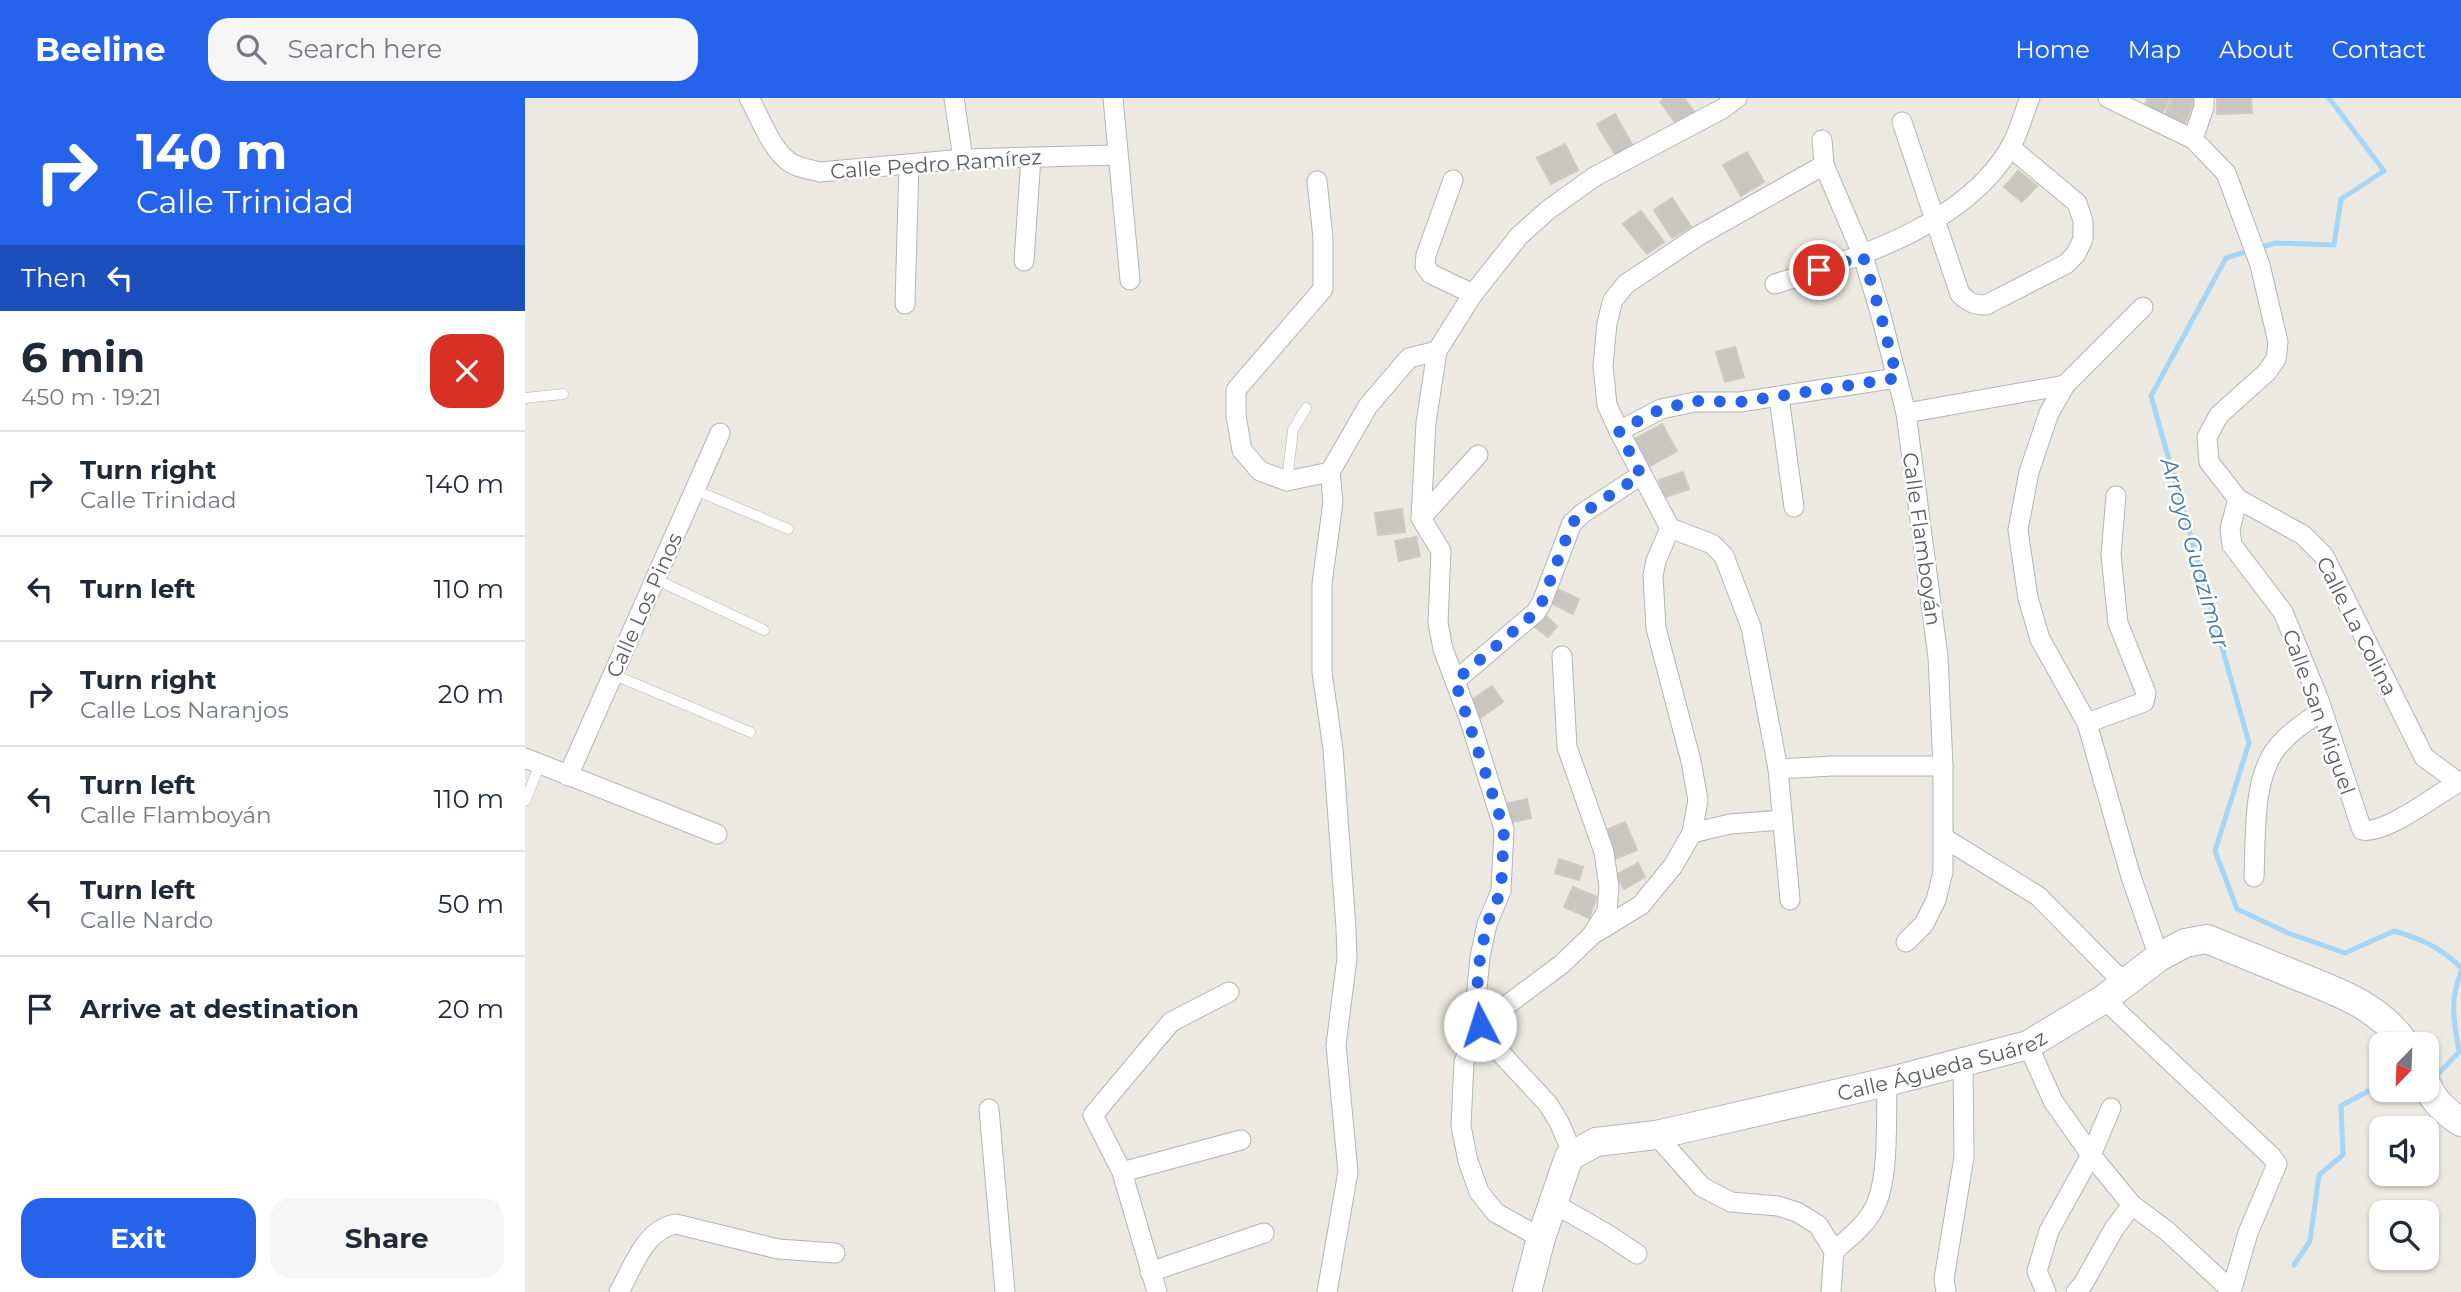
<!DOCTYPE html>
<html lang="en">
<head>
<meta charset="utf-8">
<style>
	:root { --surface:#fff; --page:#f6f6f7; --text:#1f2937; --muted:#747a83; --line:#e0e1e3; --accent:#2563eb }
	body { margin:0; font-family:Montserrat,sans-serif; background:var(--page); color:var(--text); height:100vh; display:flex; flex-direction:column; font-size:26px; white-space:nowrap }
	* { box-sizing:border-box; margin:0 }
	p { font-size:23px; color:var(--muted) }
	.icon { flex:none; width:38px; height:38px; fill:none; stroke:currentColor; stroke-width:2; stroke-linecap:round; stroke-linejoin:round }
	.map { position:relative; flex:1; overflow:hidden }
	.side { display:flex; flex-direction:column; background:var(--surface); width:525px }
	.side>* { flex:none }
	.hud { background:#2563eb; color:#fff; overflow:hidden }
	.needle { width:46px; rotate:203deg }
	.fabs { position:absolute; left:1844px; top:934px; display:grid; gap:14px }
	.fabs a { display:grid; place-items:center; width:70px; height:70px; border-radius:14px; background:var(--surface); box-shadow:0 2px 5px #0004; font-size:35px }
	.pin { position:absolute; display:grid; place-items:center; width:60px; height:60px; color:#fff; margin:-30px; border:4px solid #fff; border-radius:50%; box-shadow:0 2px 7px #0007 }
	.me { position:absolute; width:77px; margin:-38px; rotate:355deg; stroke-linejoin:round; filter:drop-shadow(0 0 5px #0008) }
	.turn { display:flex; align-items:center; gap:24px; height:147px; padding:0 21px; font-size:32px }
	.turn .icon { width:91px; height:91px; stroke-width:2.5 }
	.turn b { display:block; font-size:49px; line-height:60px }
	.then { display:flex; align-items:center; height:66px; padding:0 21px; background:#0003; gap:14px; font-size:26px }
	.round { display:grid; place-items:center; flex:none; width:74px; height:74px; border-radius:21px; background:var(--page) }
	.head { display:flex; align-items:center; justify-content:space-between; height:119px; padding:0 21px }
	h1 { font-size:42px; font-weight:700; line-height:52px }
	.primary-button { display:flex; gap:14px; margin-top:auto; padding:14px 21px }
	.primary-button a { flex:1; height:80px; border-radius:21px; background:var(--accent); color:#fff; font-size:28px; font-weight:700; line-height:80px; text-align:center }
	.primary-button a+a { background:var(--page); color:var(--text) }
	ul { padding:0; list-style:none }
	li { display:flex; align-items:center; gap:21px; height:105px; padding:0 21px; border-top:2px solid var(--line) }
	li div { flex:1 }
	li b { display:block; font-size:26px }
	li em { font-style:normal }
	header { display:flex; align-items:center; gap:42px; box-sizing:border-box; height:98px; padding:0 35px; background:var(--accent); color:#fff }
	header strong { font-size:33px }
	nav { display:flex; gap:38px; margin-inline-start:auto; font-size:24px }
	.search { width:490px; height:63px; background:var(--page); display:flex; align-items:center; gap:18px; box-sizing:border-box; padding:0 24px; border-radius:21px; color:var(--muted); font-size:26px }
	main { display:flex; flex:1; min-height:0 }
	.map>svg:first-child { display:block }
</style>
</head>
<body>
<header>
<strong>Beeline</strong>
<div class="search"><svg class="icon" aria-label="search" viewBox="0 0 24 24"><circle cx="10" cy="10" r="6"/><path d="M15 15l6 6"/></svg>Search here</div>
<nav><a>Home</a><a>Map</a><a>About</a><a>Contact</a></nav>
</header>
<main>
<section class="side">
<div class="hud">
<div class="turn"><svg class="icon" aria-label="right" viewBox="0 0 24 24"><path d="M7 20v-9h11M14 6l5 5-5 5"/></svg><div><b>140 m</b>Calle Trinidad</div></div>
<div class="then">Then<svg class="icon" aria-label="left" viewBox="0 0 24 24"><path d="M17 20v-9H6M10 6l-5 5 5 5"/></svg></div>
</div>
<div class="head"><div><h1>6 min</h1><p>450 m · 19:21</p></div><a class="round" style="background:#d93025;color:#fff"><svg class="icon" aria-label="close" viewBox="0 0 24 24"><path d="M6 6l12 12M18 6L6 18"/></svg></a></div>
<ul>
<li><svg class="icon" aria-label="right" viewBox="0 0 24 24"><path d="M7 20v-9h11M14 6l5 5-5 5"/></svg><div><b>Turn right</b><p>Calle Trinidad</p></div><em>140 m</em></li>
<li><svg class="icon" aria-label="left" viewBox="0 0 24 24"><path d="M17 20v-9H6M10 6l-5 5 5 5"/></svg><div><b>Turn left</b></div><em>110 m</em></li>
<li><svg class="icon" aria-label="right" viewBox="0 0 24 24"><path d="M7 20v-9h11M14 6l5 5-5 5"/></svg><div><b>Turn right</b><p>Calle Los Naranjos</p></div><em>20 m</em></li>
<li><svg class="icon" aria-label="left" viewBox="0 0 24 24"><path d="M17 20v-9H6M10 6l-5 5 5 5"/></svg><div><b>Turn left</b><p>Calle Flamboyán</p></div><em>110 m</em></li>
<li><svg class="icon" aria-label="left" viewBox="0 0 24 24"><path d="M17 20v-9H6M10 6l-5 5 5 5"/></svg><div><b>Turn left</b><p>Calle Nardo</p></div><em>50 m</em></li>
<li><svg class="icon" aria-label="arrive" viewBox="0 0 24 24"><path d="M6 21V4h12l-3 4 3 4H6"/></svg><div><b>Arrive at destination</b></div><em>20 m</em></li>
</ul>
<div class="primary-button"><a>Exit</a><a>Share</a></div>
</section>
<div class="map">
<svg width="1936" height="1194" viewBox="0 0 1936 1194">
	<rect width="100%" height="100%" fill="#ebe9e1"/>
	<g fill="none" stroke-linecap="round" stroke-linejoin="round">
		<g stroke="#a5d6f8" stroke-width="5">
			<path d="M1734,150L1750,145L1809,147L1816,101L1859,73L1804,0"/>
			<path d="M1724,153L1701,160L1626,298L1724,645L1690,753L1712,811L1763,835L1820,855L1869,833C1899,842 1912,848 1936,869"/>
			<path d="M1907,980L1913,976L1934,954C1929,921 1924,906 1936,874"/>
			<path d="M1769,1167L1785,1143L1794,1077L1818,1057L1816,1008L1843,993L1877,994L1881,992"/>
		</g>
	</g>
	<g fill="#c9c5c0" stroke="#cfcac0" stroke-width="2">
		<path d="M1140,0H1159L1170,15L1152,27L1135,4Z"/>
		<path d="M1623,0H1645L1635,20L1617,12Z"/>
		<path d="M1647,0H1670L1658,31L1638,22Z"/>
		<path d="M1692,0H1726L1727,15L1692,16Z"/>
		<path d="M1090,16L1108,48L1091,58L1072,26Z"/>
		<path d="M1040,46L1053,72L1026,86L1012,60Z"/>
		<path d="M1222,54L1239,84L1216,98L1198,67Z"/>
		<path d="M1493,73L1512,88L1497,104L1479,89Z"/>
		<path d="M1147,100L1166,129L1147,140L1129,112Z"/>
		<path d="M1116,113L1139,144L1122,156L1098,126Z"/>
		<path d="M1210,249L1219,279L1200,284L1191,254Z"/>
		<path d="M1137,326L1152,353L1125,368L1110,341Z"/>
		<path d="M1158,374L1164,391L1140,399L1134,382Z"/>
		<path d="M877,411L880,434L853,437L850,415Z"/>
		<path d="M891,439L895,458L874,463L870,443Z"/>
		<path d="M1030,490L1054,501L1048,516L1024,504Z"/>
		<path d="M1019,516L1032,528L1023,539L1009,528Z"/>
		<path d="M967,588L978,604L952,622L941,606Z"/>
		<path d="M1002,701L1006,720L983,725L979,706Z"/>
		<path d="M1100,724L1112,752L1085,763L1074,735Z"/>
		<path d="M1034,761L1058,769L1054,782L1030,775Z"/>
		<path d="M1113,765L1120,779L1099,791L1091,777Z"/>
		<path d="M1048,789L1072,799L1064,820L1039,809Z"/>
	</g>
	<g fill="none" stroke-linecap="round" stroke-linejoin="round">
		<g stroke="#b2b4b8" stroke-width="11">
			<g id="lane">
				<path d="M0,300L38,296"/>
				<path d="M762,383L768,332L781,310"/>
				<path d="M170,392L263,431"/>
				<path d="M130,481L239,532"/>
				<path d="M87,576L225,634"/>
				<path d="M0,703L15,667"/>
			</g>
		</g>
		<g stroke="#b2b4b8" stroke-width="21">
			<g id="street">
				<path d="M224,0C235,19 245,49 263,63C272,70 284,71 295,74L438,61L592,57"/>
				<path d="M429,0L438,61"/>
				<path d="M588,0L605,182"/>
				<path d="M1583,0L1668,41L1701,75L1735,167L1753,244L1751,261L1742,274L1694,317L1682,339L1684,364L1713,401L1778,437L1799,458L1899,659L1933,684"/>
				<path d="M1377,24L1435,196C1443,204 1449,207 1461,207L1541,166L1551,156L1558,141V123L1552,105L1485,49"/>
				<path d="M1668,41L1679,9V0"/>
				<path d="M1297,42L1299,67L1338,158L1355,214L1381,315L1413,559L1418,668V774L1411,802L1399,826L1381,844"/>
				<path d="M1299,67L1173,138L1101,186L1088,202L1082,225L1078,268L1082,307L1094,333L1145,430L1187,446L1199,458L1226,529L1253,671L1307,668H1418"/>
				<path d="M928,82L901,157L900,168L906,176L948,196"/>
				<path d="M792,83L798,140V191L711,292V318L717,352L735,373L762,383L805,374"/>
				<path d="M499,163L506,59"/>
				<path d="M1250,186C1331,160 1439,128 1485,50C1494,35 1498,16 1505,0"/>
				<path d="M380,206L384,66"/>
				<path d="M1618,209L1540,287L1524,315L1504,374L1493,432L1503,500L1515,541L1562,625L1606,779L1634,859"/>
				<path d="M1254,299L1269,409"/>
				<path d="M1381,315L1540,287"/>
				<path d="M1094,333L1136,311L1170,304H1215L1372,280"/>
				<path d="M1713,401L1705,431L1707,447L1758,514L1794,602L1837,732C1861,737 1913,695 1936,683"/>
				<path d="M896,420L953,357"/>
				<path d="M1037,558L1042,649L1079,754L1084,789L1082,813L1069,834"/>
				<path d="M930,583L1011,514L1017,504L1047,425L1058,415L1116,377"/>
				<path d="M1562,625L1619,604L1621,595L1593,525L1586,457L1591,398"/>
				<path d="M0,660L192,736"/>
				<path d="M1253,671L1265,802"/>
				<path d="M43,678L195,335"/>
				<path d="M1167,735L1205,726L1257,722"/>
				<path d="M1419,740L1513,798L1600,886"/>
				<path d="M1729,779C1731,741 1727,682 1751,651C1763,635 1780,624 1797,613"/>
				<path d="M1579,901L1746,1058L1752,1066L1723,1135L1706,1194"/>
				<path d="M1503,947L1528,1003L1566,1057L1607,1107L1642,1133L1706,1192"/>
				<path d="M464,1011L480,1194"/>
				<path d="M1131,1037L1177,1089L1206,1104L1253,1108L1272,1114L1293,1127L1309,1153L1306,1194"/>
				<path d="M1044,1059L1043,1045L1034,1024L1023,1006L970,949L955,927L951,902L955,859L962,826L976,793L979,731L945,623L918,551L913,525L916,453L896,420L901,325L912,253L948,196L994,138L1023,112L1069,79L1197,11L1212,0"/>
				<path d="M597,1074L716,1042"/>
				<path d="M1028,1105L1082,1136L1112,1156"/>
				<path d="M1016,1140L971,1115L954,1094L943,1063L936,1028L939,964L955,927L1037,866L1067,837L1116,807L1148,768L1167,735L1173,702L1166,663L1131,530L1128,478L1131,463L1145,430"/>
				<path d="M1309,1153C1325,1139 1344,1125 1352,1104C1364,1074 1361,1018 1362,984"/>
				<path d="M625,1174L739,1135"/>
				<path d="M94,1194C108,1169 120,1131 151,1126L253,1151L310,1155"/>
				<path d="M632,1194L597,1074L568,1017L646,924L704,894"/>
				<path d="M802,1194L823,1074L811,947L822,860L821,830L808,651L797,574V486L808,404L805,374L843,308L884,260L912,253"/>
				<path d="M1421,1194L1419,1181L1439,1059L1438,964"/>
				<path d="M1521,1194L1512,1173L1524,1133L1566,1057L1586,1010"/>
				<path d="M1551,1194L1558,1186L1589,1131L1607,1107"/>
			</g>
		</g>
		<g stroke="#b3b6bb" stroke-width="30">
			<g id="secondary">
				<path d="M1902,987C1909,1004 1921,1014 1936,1024"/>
				<path id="s1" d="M1002,1194L1016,1140L1044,1059L1071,1044L1131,1037L1362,984L1503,947L1579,901L1634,859L1660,845L1682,841C1711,853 1739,864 1768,876C1810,893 1854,907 1881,947"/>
			</g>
		</g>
		<use href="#lane" stroke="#fff" stroke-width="10"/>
		<use href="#street" stroke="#fff" stroke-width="19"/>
		<use href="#secondary" stroke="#fff" stroke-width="28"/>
	</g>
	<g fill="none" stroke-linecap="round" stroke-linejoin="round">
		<path stroke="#2563eb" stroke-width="12" stroke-dasharray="0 21.6" d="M955,927L951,902L955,859L962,826L976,793L979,731L930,583L1011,514L1017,504L1047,425L1058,415L1116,377L1094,333L1136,311L1170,303L1215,304L1372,280L1355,214L1338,158L1294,172"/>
	</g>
	<g text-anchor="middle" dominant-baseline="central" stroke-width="5" stroke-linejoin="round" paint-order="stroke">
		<g font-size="21" fill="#5a5d61" stroke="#fff">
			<text transform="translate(411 66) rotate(-4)">Calle Pedro Ramírez</text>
			<text transform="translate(1397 441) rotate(82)">Calle Flamboyán</text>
			<text transform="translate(119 507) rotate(-66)">Calle Los Pinos</text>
			<text transform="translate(1832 528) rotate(63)">Calle La Colina</text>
			<text transform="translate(1794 614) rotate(70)">Calle San Miguel</text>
			<text stroke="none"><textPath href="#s1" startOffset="527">Calle Águeda Suárez</textPath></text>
		</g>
		<g font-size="23" font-style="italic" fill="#4478a7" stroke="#fff">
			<text transform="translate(1670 455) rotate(74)">Arroyo Guazimar</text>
		</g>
	</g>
</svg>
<div class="fabs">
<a><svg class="needle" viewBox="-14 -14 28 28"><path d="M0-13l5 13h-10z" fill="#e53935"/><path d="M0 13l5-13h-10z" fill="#747a83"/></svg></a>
<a><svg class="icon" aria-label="sound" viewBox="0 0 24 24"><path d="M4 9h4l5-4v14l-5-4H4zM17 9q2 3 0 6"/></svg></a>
<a><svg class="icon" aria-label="search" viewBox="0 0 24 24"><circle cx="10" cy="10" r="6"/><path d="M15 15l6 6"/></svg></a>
</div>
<div class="pin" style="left:1294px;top:172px;background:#d93025"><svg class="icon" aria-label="arrive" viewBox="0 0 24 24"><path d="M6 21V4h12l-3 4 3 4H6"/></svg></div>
<svg class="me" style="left:955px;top:927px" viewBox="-20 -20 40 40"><circle r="19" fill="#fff"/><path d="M0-13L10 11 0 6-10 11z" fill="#2563eb"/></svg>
</div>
</main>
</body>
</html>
